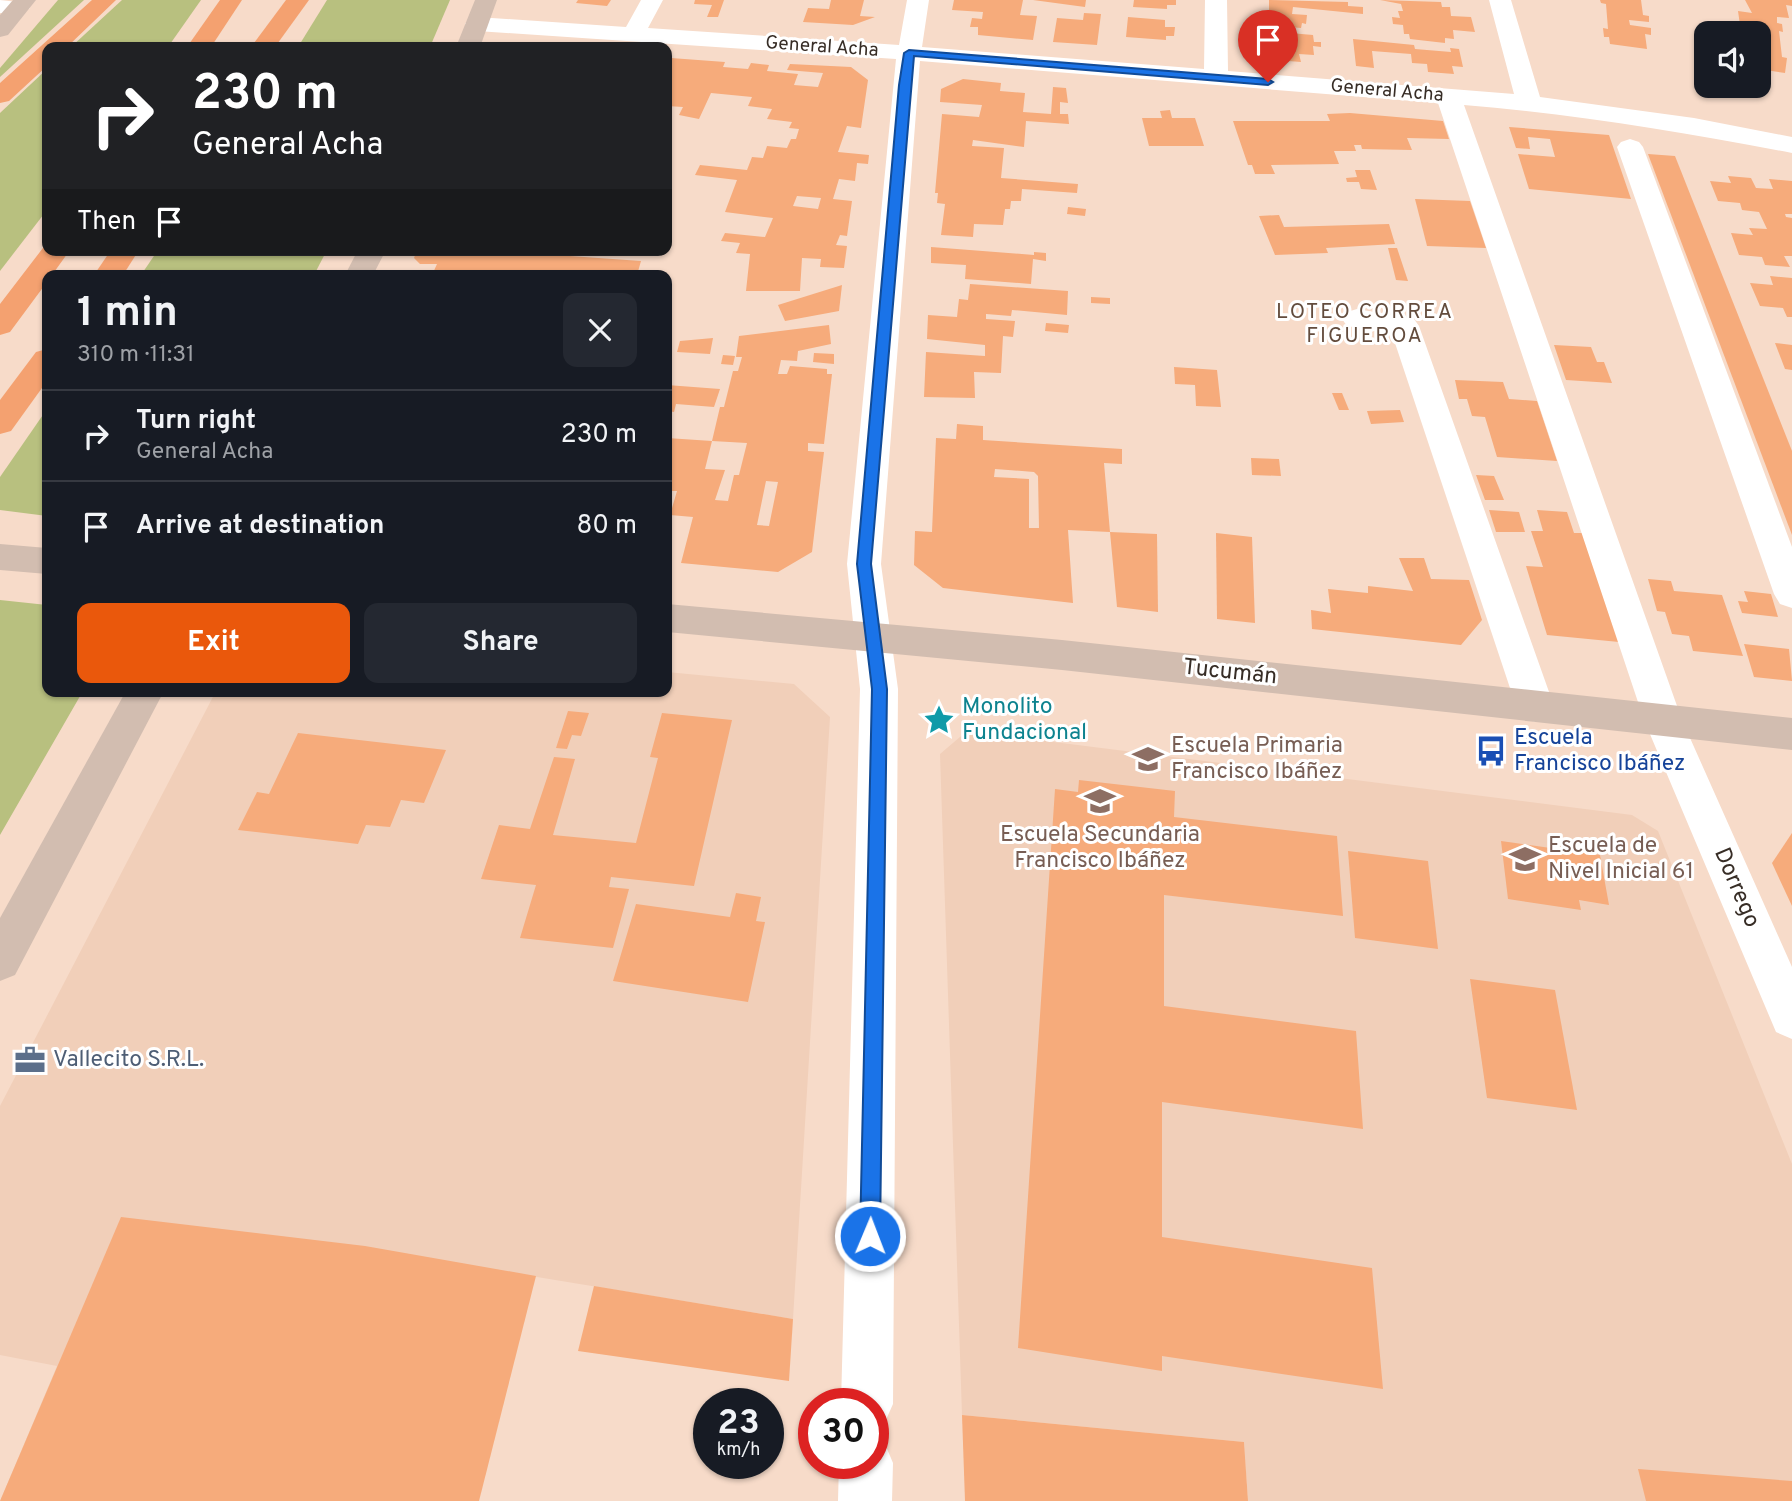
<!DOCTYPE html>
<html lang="en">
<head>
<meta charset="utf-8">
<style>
	:root { --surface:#171b24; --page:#242831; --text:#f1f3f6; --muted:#9ea1a6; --line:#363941; --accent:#ea580c }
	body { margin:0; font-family:Overpass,sans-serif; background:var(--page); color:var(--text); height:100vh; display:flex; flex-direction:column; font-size:26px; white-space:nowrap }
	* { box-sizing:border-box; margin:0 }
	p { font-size:23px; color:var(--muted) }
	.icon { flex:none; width:38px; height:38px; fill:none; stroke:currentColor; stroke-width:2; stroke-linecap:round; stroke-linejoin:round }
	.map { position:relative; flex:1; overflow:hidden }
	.side { position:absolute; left:42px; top:270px; width:630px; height:427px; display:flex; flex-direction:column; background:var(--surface); border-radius:14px; box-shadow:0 2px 5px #0004 }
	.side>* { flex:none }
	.guide { position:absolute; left:42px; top:42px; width:630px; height:214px; border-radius:14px; box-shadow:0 2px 5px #0004; background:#202124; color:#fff; overflow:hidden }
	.buttons { position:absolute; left:1694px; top:21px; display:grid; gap:14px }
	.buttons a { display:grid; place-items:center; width:77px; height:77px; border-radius:14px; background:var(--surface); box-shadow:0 2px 5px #0004; font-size:35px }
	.speed { position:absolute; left:693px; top:1388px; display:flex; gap:14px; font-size:35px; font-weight:700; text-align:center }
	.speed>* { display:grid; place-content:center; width:91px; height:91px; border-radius:50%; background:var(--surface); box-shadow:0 2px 5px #0004; line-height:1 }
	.speed small { font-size:18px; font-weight:400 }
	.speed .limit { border:10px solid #d22; background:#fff; color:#111 }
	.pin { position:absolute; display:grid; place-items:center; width:60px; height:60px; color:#fff; margin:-72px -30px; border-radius:50% 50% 50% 0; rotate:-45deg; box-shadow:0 0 7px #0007 }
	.pin .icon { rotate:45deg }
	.me { position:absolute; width:77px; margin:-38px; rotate:1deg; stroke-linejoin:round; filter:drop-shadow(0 0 5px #0008) }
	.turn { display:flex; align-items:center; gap:24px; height:147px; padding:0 35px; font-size:32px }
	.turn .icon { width:91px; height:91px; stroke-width:2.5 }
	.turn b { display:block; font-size:49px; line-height:60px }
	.then { display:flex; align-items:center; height:66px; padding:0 35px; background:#0003; gap:14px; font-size:26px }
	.round { display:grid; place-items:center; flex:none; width:74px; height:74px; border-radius:14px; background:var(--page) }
	.headline { display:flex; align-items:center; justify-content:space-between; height:119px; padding:0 35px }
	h1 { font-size:42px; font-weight:700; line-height:52px }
	.primary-button { display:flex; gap:14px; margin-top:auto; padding:14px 35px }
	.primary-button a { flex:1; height:80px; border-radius:14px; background:var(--accent); color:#fff; font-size:28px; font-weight:700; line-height:80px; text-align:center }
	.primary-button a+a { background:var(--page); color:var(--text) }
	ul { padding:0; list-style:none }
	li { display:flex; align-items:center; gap:21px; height:91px; padding:0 35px; border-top:2px solid var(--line) }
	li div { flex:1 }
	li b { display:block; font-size:26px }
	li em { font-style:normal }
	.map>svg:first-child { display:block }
</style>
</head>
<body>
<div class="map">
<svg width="1792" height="1501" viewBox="0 0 1792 1501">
	<rect width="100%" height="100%" fill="#f7dbc9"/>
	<g fill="#f1cfb9">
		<path d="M667,672L794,684L830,717L793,1319L470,1266L0,1501L57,1366L0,1355V1106L216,691H667Z"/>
		<path d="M967,731L1632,815L1658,831L1792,1164V1501H1248L1244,1442L962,1415L940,754Z"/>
	</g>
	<g fill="#b8c07f">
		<path d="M58,0H84L0,77V68Z"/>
		<path d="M122,0H201L168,47H71Z"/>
		<path d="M327,0H450L430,47H298Z"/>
		<path d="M47,69V210L0,271V113Z"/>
		<path d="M158,250H327L314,275H141Z"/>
		<path d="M47,409V516L0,510V477Z"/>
		<path d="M0,600L47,605V691H83L0,835Z"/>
	</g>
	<g fill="#f6ab7b" fill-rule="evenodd">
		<path d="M578,0H611L607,6L576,3Z"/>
		<path d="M695,0H724L718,17H707L712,5L694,4Z"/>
		<path d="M831,0H864L860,16L875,17L853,25L803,22L808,8L829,9Z"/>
		<path d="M954,0H1023L1020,15L1037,16L1033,40L978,35V27H970L972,18L982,19L983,12L952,10Z"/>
		<path d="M1033,0H1086L1085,7Z"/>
		<path d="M1134,0H1176V5H1167V9L1133,7Z"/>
		<path d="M1269,0L1348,2V6L1363,7V14L1293,7L1292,14L1307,15L1306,24L1302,23L1301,28L1267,25V20L1259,19V11H1269Z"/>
		<path d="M1380,0L1441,2L1442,7H1450L1451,16L1471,17L1475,32L1453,30L1454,39L1445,38V43L1410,39L1409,34H1404L1403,25L1393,24L1392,17L1400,18L1398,11H1403L1401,4Z"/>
		<path d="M1600,0H1641L1643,15L1649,16V22L1629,20L1630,25L1651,28V35L1645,34L1647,49L1610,44L1609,37H1604L1603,28L1608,29L1606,4L1601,3Z"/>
		<path d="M1745,0H1792V6L1786,5L1789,18L1777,17V23L1782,24L1783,32L1779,31L1782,57L1787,58L1785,73L1759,69V33L1734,31V24L1740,25L1738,11L1752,13Z"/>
		<path d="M1084,13L1101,14L1097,45L1053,42L1057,18L1083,20Z"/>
		<path d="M1128,17L1165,20V27H1175L1174,36H1166V40L1126,37Z"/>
		<path d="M1245,29L1313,35L1314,42H1321V47L1313,46L1314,55L1299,54L1301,62L1276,60V52L1265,51V42L1245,40Z"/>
		<path d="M1353,39L1414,45L1415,49L1451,52L1450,48L1459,49L1463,67L1452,66L1454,74L1428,72L1427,64L1412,63L1411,54L1372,51L1374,68L1356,66Z"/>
		<path d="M671,58L725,62L723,67L748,69L751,63L769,65L767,71L798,74L794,85L818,87L823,73L787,70L790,64L851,67L868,80L861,128L847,126L838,152L869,155L868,164L857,163L855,181L839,179L833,199L852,201L847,236L840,235L836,245L847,246L844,268L820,267L821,259L802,258L800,291H746L750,254L736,253L740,243L721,241L725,233L765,237L773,218L725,212L737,180L695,175L700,165L747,170L752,157L763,158L767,146L787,148L791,139H796L799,129L789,128L792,122L767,119L772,109L748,106L752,97L711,93L699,119L679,115L683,107L667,106V66ZM797,196L821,198L818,209L793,206Z"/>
		<path d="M963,79L1001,83L1000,91L1025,93L1023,112L1051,114L1053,87L1066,88L1068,103L1060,102V114H1068L1069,124L1026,121L1024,147L973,140L972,146L1004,148L1001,178L1078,184L1077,193L1022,189L1021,201H1011L1010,209H1005L1003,225L974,224L973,237L941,235L945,204L937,203L938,193H935L942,114L979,117L982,105L940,102L941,89Z"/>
		<path d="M1170,110L1172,118H1195L1204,146H1149L1142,118H1162L1160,111Z"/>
		<path d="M1350,113L1443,121L1449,139L1407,138L1412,150L1362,149L1361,145H1354L1356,151H1334L1339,164L1271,165L1275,174H1255L1252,165H1248L1233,121H1330L1327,114Z"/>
		<path d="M1509,127L1609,135L1631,199L1529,189L1518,154L1555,157L1550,139L1528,137L1530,149L1516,148Z"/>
		<path d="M1648,154L1675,156L1792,451V535Z"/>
		<path d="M1355,170H1370L1377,190L1361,189L1359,182H1347L1346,178L1357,177Z"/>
		<path d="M1728,176L1751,178L1756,188L1773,189L1769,179L1792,181V214H1785L1786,217L1792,218V256H1784L1790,267L1765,265L1762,257L1739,255L1731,233L1753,235L1749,228L1767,229L1759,212L1742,210L1740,203L1718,201L1710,181L1731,183Z"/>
		<path d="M1415,199L1470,201L1486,248L1427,246Z"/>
		<path d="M1068,207L1086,209L1085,216L1067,214Z"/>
		<path d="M1279,215L1284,227L1389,224L1395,244L1326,248L1328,253L1275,255L1259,216Z"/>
		<path d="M931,247L1034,255V252L1046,253V261L1033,259L1031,284L965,279L966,265L931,263Z"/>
		<path d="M1388,248H1397L1408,281L1396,280Z"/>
		<path d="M417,250H484L641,261L637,275H432L437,264H420L414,258Z"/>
		<path d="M1770,276L1792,278V317H1787L1783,308L1760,306L1750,283L1773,285Z"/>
		<path d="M970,284L1068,291L1067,315L1012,310L1011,316L986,314V319L1015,321L1013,337L1003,336L1001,373L974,372L975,398L924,397L926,352L985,356V345L927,339L928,315L957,317L959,299L968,300Z"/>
		<path d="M842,285L839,311L785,321L778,305Z"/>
		<path d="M1091,297L1110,298V304L1091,303Z"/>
		<path d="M1046,323L1069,325L1068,333L1045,331Z"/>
		<path d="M829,325L831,344L798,351L797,361L781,360L778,374H787L790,366L827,369V374H832L824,444L808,443V451L824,452L812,552L778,572L681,563L693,517L670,515L677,491H667V438L712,441L720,407H724L733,371H738L742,357H736L739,336ZM712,441L747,443L739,475H734L728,501L715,500L725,470L705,469ZM766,481L778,482L769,526L757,525Z"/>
		<path d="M713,338L710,354L677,352L680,341Z"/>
		<path d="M1775,343L1792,345V370L1785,369Z"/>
		<path d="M1554,345L1591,347L1597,362H1604L1612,383L1566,380Z"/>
		<path d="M814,353L834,354V364L813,362Z"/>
		<path d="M723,355L735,356L733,365L721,364Z"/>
		<path d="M1174,367L1217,370L1221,407L1196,406L1195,385L1175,384Z"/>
		<path d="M1455,380L1503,382L1509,399L1537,401L1557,461L1497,457L1485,417L1472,416L1467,399H1459Z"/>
		<path d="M667,385L720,389L714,407L676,404L674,412L667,411Z"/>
		<path d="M1332,393H1342L1349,410H1339Z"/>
		<path d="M1400,410L1404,422L1371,424L1367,411Z"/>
		<path d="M957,424L983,426V440L1122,449V464L1104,463L1110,532L1068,530L1073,603L943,588L914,565L915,531L932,532L936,438L956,439ZM995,469L1034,472L1038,476L1039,528H1029V479L994,477Z"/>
		<path d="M1251,458L1279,459L1281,476L1252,475Z"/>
		<path d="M1476,475L1494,476L1504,500H1485Z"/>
		<path d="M1489,510L1519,512L1525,532H1496Z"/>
		<path d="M1537,510L1567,512L1574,533H1583L1619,642L1547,635L1526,566L1543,567L1531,531H1543Z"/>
		<path d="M1110,532L1157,534L1158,612L1117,607Z"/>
		<path d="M1216,533L1252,537L1255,623L1217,619Z"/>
		<path d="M1399,558H1424L1431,579L1469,580L1482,620L1461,645L1312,629L1311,610L1331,613L1328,589L1368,593V586L1413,591Z"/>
		<path d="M1648,579L1671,581L1674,591L1722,595L1743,656L1693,651L1689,636L1672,634L1665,612L1657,611Z"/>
		<path d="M1744,591L1771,594L1778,617L1742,613L1738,601L1748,602Z"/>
		<path d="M1744,644L1789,649L1792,681L1754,677Z"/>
		<path d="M568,711L589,713L581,736L572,735L567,749L556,748Z"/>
		<path d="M662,713L732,720L694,886L611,877L609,887L629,889L613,948L520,938L536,885L481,879L499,825L530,829L554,757L575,759L553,835L636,843L658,758L650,757Z"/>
		<path d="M298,733L446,750L424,803L401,800L390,827L366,825L358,844L238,830L257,792L269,794Z"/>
		<path d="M1079,780L1175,791L1174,817L1337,836L1343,916L1164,895V1006L1356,1031L1363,1129L1162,1102V1237L1372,1268L1383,1389L1162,1356V1371L1018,1348L1055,789L1078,792Z"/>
		<path d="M1792,833V906L1772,863Z"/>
		<path d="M1501,841L1600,855L1609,905L1579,900L1581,910L1508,899Z"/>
		<path d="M1348,851L1428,861L1438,949L1355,938Z"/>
		<path d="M736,893L761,897L756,921L765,922L748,1002L613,981L636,904L730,917Z"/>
		<path d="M1470,979L1555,990L1577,1110L1487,1098Z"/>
		<path d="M121,1217L365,1246L536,1276L479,1501H0Z"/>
		<path d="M594,1286L793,1319L789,1381L578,1351Z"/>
		<path d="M962,1415L1244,1442L1248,1501H965Z"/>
		<path d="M1638,1469L1792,1481V1501H1646Z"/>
	</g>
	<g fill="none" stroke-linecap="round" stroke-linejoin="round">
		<g fill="#fff" fill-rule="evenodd">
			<path d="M0,0L27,3L30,8L19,15L0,13Z"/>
			<path d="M641,0H663L648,28L899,45L907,0H929L922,47L1204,69L1205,0H1227L1228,71L1514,94L1489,0H1511L1540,97L1694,118L1792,137V153C1683,132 1574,114 1464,105L1682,720L1792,967V1039L1776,1032L1644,720L1438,103L920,61L881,564L898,689L893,1404L885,1422L873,1428V1404H841L860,689L847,564L896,59L477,31L469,29L465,24L469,19L477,17L626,27Z"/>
			<path d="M1630,139L1639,142L1643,147L1792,547V608L1780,604L1774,594L1617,147L1621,142Z"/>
			<path d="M1357,309L1414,319L1419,326L1554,706L1548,717L1535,722L1522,717L1516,706L1392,334L1347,326L1342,319L1347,312Z"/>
			<path d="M873,1439L885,1444L893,1463L892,1501H838L839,1463H873Z"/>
		</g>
		<g fill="#d2bdb0" fill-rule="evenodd">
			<path d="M13,0H36L8,35L0,37V15Z"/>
			<path d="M475,0H497L480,47H456Z"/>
			<path d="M358,250H386L373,275H345Z"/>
			<path d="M0,544L47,548V574L0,570Z"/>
			<path d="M667,604L1062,640L1792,718V750L1062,670L667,632Z"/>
			<path d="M126,691H164L15,975L0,981V918Z"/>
		</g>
		<g fill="#f4a170" fill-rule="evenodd">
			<path d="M92,0H116L67,47H47V66L9,101L0,103V83Z"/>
			<path d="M220,0H242L211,47H187Z"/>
			<path d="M286,0H309L275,47H251Z"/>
			<path d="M46,244L47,250H70L52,275H47V282L10,332L0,335V304Z"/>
			<path d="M111,250H139L123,275H94Z"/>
			<path d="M47,349V381L11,431L0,434V400L36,352Z"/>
		</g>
	</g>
	<path fill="#1a73e8" stroke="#114b97" stroke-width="2" d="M909,50L1268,79L1273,82L1268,85L914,56L871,564L887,689L880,1236L877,1243L870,1246L862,1243L860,1236L872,689L857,564L899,85L904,53Z"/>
	<defs>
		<g id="sight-bare" transform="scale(2.415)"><path d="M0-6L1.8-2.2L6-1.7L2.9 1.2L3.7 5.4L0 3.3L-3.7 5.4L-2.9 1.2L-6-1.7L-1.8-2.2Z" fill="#0f9aa8" stroke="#fff" stroke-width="2.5" paint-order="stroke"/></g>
		<g id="bus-bare" transform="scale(2.415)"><path d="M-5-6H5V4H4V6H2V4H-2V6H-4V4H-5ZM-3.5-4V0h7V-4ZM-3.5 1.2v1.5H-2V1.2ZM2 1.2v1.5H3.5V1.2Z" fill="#1a4fb4" stroke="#fff" stroke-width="2.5" paint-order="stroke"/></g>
		<g id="school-bare" transform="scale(2.415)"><path d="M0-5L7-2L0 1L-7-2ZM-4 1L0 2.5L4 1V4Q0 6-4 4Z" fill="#8d6e63" stroke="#fff" stroke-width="2.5" paint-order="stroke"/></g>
		<g id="office-bare" transform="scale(2.415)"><path d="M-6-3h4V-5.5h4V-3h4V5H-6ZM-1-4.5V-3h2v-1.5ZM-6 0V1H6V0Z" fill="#5c6f8a" stroke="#fff" stroke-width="2.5" paint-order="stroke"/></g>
	</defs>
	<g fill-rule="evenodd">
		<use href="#sight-bare" x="939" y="720"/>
		<use href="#bus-bare" x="1491" y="751"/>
		<use href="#school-bare" x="1148" y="759"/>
		<use href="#school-bare" x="1100" y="801"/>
		<use href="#school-bare" x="1525" y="859"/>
		<use href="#office-bare" x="30" y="1060"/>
	</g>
	<g text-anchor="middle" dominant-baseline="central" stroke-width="6" stroke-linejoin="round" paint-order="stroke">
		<g font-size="19" fill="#372d26" stroke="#fff">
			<text transform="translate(822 47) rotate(4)">General Acha</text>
			<text transform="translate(1387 91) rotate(5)">General Acha</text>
		</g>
		<g font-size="21" letter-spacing="2" fill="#634c3d" stroke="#fff">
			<text x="1365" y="312">LOTEO CORREA<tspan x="1365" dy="24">FIGUEROA</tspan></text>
		</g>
		<g font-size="23" fill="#372d26" stroke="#fff">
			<text transform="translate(1230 673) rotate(6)">Tucumán</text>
			<text transform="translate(1736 888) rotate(67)">Dorrego</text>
		</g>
		<g font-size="23" fill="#0d838f" stroke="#fff" text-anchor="start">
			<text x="962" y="707">Monolito<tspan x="962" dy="26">Fundacional</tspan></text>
		</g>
		<g font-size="23" fill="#164399" stroke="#fff" text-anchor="start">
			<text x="1514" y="738">Escuela<tspan x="1514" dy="26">Francisco Ibáñez</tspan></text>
		</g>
		<g font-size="23" fill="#785e54" stroke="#fff" text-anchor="start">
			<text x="1171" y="746">Escuela Primaria<tspan x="1171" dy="26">Francisco Ibáñez</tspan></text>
			<text x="1100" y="835" text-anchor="middle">Escuela Secundaria<tspan x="1100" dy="26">Francisco Ibáñez</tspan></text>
			<text x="1548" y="846">Escuela de<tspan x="1548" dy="26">Nivel Inicial 61</tspan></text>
		</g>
		<g font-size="23" fill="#4e5e75" stroke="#fff" text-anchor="start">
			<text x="53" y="1060">Vallecito S.R.L.</text>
		</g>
	</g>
</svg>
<div class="buttons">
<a><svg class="icon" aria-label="sound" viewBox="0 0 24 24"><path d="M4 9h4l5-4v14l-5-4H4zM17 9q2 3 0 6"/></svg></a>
</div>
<div class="speed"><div>23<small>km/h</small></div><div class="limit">30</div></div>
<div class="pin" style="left:1268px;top:82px;background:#d93025"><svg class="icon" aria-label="arrive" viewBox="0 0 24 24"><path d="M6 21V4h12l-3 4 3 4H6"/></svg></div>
<svg class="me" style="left:870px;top:1236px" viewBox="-20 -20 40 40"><circle r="17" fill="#1a73e8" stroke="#fff" stroke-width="3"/><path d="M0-11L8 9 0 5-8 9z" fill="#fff"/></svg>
<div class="guide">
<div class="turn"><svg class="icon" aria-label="right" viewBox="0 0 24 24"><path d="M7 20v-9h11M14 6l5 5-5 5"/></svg><div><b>230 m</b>General Acha</div></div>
<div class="then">Then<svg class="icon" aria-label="arrive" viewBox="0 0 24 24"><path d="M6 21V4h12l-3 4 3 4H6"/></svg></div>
</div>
<section class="side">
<div class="headline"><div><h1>1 min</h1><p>310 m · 11:31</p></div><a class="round"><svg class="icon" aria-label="close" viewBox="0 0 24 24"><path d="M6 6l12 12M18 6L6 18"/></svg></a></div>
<ul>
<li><svg class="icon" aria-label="right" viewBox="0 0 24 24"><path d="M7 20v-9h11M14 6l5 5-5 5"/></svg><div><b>Turn right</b><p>General Acha</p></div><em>230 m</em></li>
<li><svg class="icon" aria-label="arrive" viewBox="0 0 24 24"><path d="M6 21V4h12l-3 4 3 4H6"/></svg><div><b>Arrive at destination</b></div><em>80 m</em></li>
</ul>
<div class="primary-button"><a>Exit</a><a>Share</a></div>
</section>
</div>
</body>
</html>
